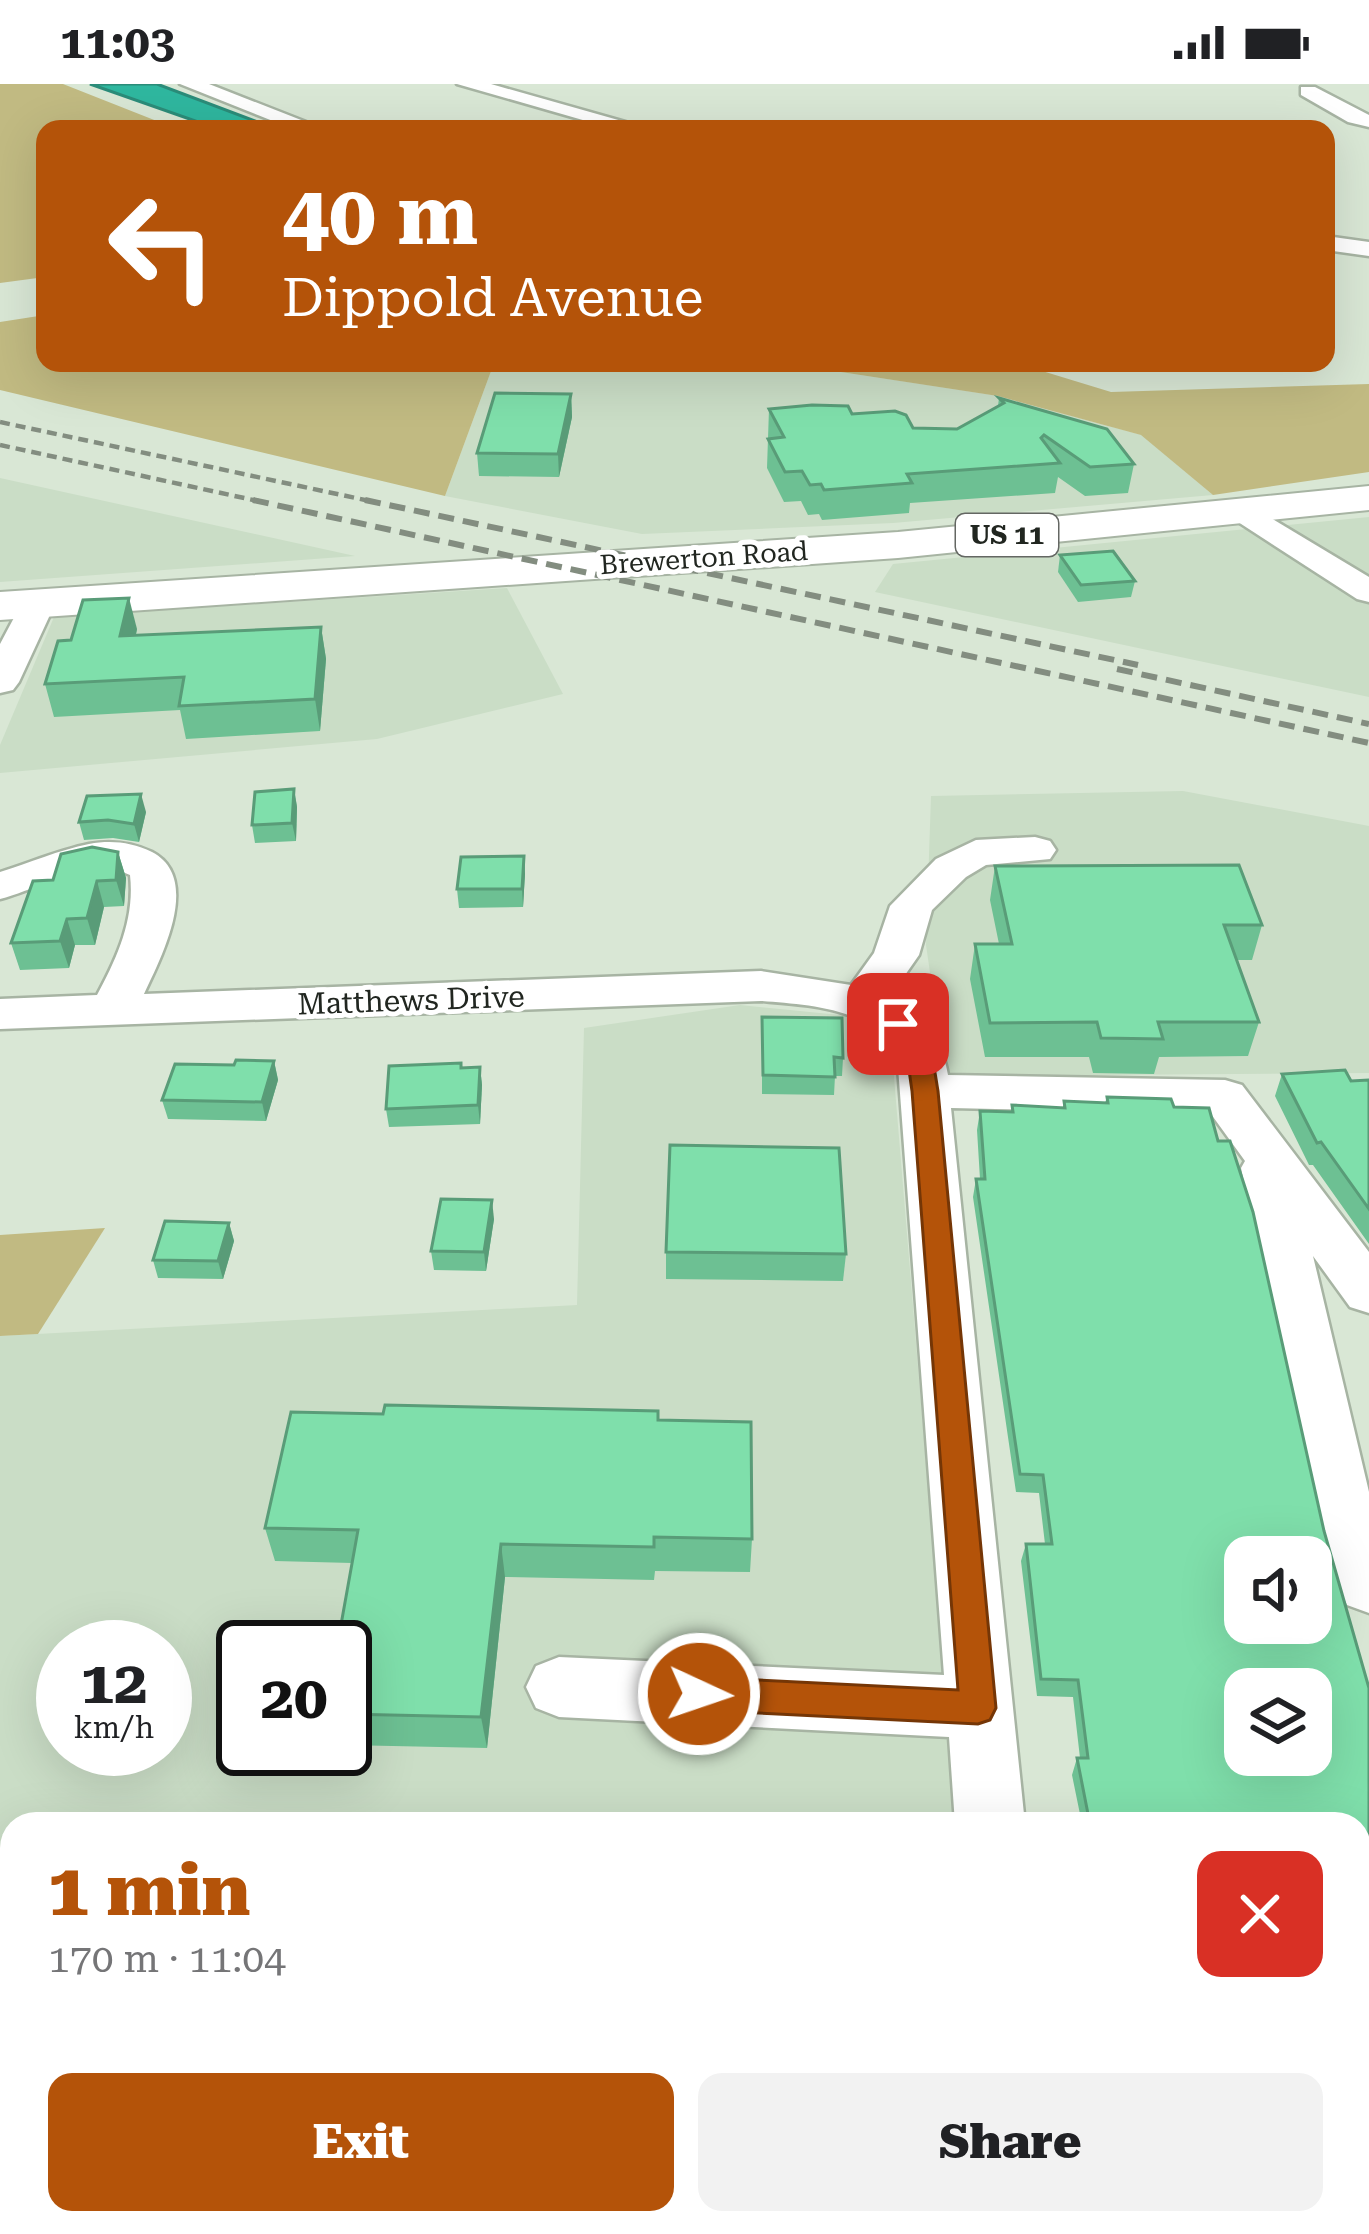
<!DOCTYPE html>
<html lang="en">
<head>
<meta charset="utf-8">
<style>
	:root { --surface:#fff; --page:#f2f2f2; --text:#202124; --muted:#757577; --accent:#b45309 }
	body { margin:0; font-family:"Roboto Serif",serif; background:var(--page); color:var(--text); height:100vh; display:flex; flex-direction:column; font-size:45px; white-space:nowrap }
	* { box-sizing:border-box; margin:0 }
	p { font-size:39px; color:var(--muted) }
	.icon { flex:none; width:66px; height:66px; fill:none; stroke:currentColor; stroke-width:2; stroke-linecap:round; stroke-linejoin:round }
	.map { position:relative; flex:1; overflow:hidden }
	.details { position:absolute; left:0px; top:1728px; width:1371px; height:423px; display:flex; flex-direction:column; background:var(--surface); border-radius:36px 36px 0 0; box-shadow:0 12px 48px #0002 }
	.details>* { flex:none }
	.guide { position:absolute; left:36px; top:36px; width:1299px; height:252px; border-radius:24px; box-shadow:0 12px 48px #0002; background:#b45309; color:#fff; overflow:hidden }
	.buttons { position:absolute; left:1224px; top:1452px; display:grid; gap:24px }
	.buttons a { display:grid; place-items:center; width:108px; height:108px; border-radius:24px; background:var(--surface); box-shadow:0 12px 48px #0002; font-size:60px }
	.speed { position:absolute; left:36px; top:1536px; display:flex; gap:24px; font-size:60px; font-weight:700; text-align:center }
	.speed>* { display:grid; place-content:center; width:156px; height:156px; border-radius:50%; background:var(--surface); box-shadow:0 12px 48px #0002; line-height:1 }
	.speed small { font-size:30px; font-weight:400 }
	.speed .limit { border:6px solid #111; border-radius:18px; background:#fff; color:#111 }
	.pin { position:absolute; display:grid; place-items:center; width:102px; height:102px; color:#fff; margin:-51px; border-radius:24px; box-shadow:0 6px 18px #0006 }
	.me { position:absolute; width:132px; margin:-66px; rotate:93deg; stroke-linejoin:round; filter:drop-shadow(0 0 9px #0008) }
	.turn { display:flex; align-items:center; gap:42px; height:252px; padding:0 48px; font-size:54px }
	.turn .icon { width:156px; height:156px; stroke-width:2.5 }
	.turn b { display:block; font-size:84px; line-height:102px }
	.round { display:grid; place-items:center; flex:none; width:126px; height:126px; border-radius:24px; background:var(--page) }
	.head { display:flex; align-items:center; justify-content:space-between; height:204px; padding:0 48px }
	h1 { font-size:72px; font-weight:800; line-height:90px; color:var(--accent) }
	.action { display:flex; gap:24px; margin-top:auto; padding:24px 48px }
	.action a { flex:1; height:138px; border-radius:24px; background:var(--accent); color:#fff; font-size:48px; font-weight:800; line-height:138px; text-align:center }
	.action a+a { background:var(--page); color:var(--text) }
	.status { display:flex; justify-content:space-between; align-items:center; height:84px; padding:0 60px; background:var(--surface); direction:ltr }
	.status svg { height:33px; fill:currentColor }
	.map>svg:first-child { display:block }
</style>
</head>
<body>
<div class="status"><b>11:03</b><svg viewBox="0 0 49 12"><path d="M0 12V9h3v3zM5 12V6h3v6zM10 12V3h3v9zM15 12V0h3v12zM26 1h20v11H26zM47 4h2v5h-2z"/></svg></div>
<div class="map">
<svg width="1369" height="2150" viewBox="0 0 1369 2150">
	<rect width="100%" height="100%" fill="#d9e7d5"/>
	<g fill="#caddc6" fill-rule="evenodd">
		<path d="M494,279H782L999,312L1142,351L1213,411L893,439L642,450L445,412Z"/>
		<path d="M0,394L355,472L0,498Z"/>
		<path d="M1369,433V613L875,508L893,480Z"/>
		<path d="M507,504L563,610L377,655L0,689V661L54,533Z"/>
		<path d="M1183,707L1369,742V989L945,992L926,861L931,712Z"/>
		<path d="M740,921L860,933L891,957L956,1740H12V1817H0V1252L577,1221L584,944ZM63,1563H165V1665H63ZM243,1563H345V1665H243Z"/>
		<path d="M56,2139H989L990,2150H55Z"/>
	</g>
	<g fill="#c1ba82">
		<path d="M0,0H63L177,45H45V193L0,199Z"/>
		<path d="M45,231V279H494L445,412L0,306V238Z"/>
		<path d="M782,279H1016L1111,308L1369,300V388L1213,411L1141,351L998,312Z"/>
		<path d="M105,1144L38,1250L0,1252V1151Z"/>
		<path d="M0,1817H12V2139H56L55,2150H0Z"/>
	</g>
	<path fill="#2fb79f" stroke="#2b8c79" stroke-width="3" d="M90,0H157L276,45H218Z"/>
	<g fill="none" stroke-linecap="round" stroke-linejoin="round">
		<g stroke="#a7b4a3" stroke-width="5">
			<g id="minor">
				<path d="M180,0H209L324,45H293Z"/>
				<path d="M457,0H491L650,45H614Z"/>
				<path d="M1301,3H1315L1369,31V43L1348,38L1301,11Z"/>
				<path d="M1326,152L1369,158V172L1326,166Z"/>
				<path d="M1246,419L1369,493V518L1357,515L1235,436L1230,429Z"/>
				<path d="M37,509L49,513L55,520L19,598L13,606L0,609V560L25,513Z"/>
				<path d="M1035,753L1050,757L1056,766L1050,775L986,781L966,793L932,826L919,871L889,914C922,930 942,955 948,991L1225,996L1242,1001L1369,1168V1229L1350,1223L1313,1172L1369,1408V1529L1347,1521L1320,1464L1241,1084L1245,1077L1211,1030L951,1024L1025,1740H955L949,1653L559,1633L536,1624L526,1603L536,1582L559,1573L944,1591L898,983C888,924 809,921 761,917L0,945V915L97,911C117,874 135,835 130,791C93,772 39,805 0,815V788C29,779 59,766 89,760C111,756 131,758 152,768C202,794 162,872 144,910L761,887L851,901L874,869L890,822L936,775L976,756Z"/>
				<path d="M997,2139H1079L1080,2150H998Z"/>
			</g>
		</g>
		<g stroke="#a7b4a3" stroke-width="4">
			<path id="major" d="M1369,402V426L898,474L0,536V508L898,448Z"/>
		</g>
		<use href="#minor" fill="#fff" fill-rule="evenodd"/>
		<use href="#major" fill="#fff" fill-rule="evenodd"/>
		<g stroke="#838d80" stroke-width="4.5" stroke-dasharray="10 6" stroke-linecap="butt">
			<path d="M0,338L379,419"/>
			<path d="M0,361L267,419"/>
		</g>
		<g stroke="#838d80" stroke-width="6" stroke-dasharray="16 9" stroke-linecap="butt">
			<path d="M253,416L1369,659"/>
			<path d="M365,416L1138,581"/>
			<path d="M1117,585L1369,640"/>
		</g>
	</g>
	<g fill="#6dc093">
		<path d="M571,310L572,333L559,393L479,392L477,369Z"/>
		<path d="M999,314L1134,380L1128,409L1085,412L1058,393L1055,409L910,419L909,429L822,436L819,430L808,431L801,417L784,418L767,384L769,325L913,344L957,345L998,322Z"/>
		<path d="M1060,471L1135,497L1131,513L1078,518L1058,488Z"/>
		<path d="M321,543L326,575L320,647L186,655L180,626L54,633L45,600L71,556L137,545L136,551Z"/>
		<path d="M294,705L297,723L296,757L255,759L252,741Z"/>
		<path d="M146,728L139,758L113,754L84,756L79,738Z"/>
		<path d="M118,768L126,794L124,822L104,823L95,861H75L69,884L20,886L11,859L53,796Z"/>
		<path d="M524,772L525,790L523,823L459,824L457,805Z"/>
		<path d="M995,782L1262,841L1252,876H1236L1259,938L1248,972L1159,973L1154,990L1093,989L1089,973H985L970,895L975,860H999L990,816Z"/>
		<path d="M762,952L843,974L842,992H835L834,1011L762,1010Z"/>
		<path d="M274,977L278,996L266,1037L168,1035L162,1016L234,981Z"/>
		<path d="M480,983L482,1001L480,1040L389,1043L386,1025L462,984Z"/>
		<path d="M1282,990L1351,997L1369,996V1160L1313,1081H1309L1275,1012Z"/>
		<path d="M1107,1013L1324,1447L1369,1604V1786H1359V1740H1082L1072,1691L1077,1674H1080L1073,1613L1037,1612L1021,1477L1026,1460H1045L1039,1409L1016,1408L973,1113L976,1095H980L977,1046L980,1027L1011,1028L1012,1021L1063,1024L1064,1017L1105,1019Z"/>
		<path d="M494,1135L486,1187L434,1186L431,1167Z"/>
		<path d="M229,1139L234,1157L223,1195L158,1194L153,1176Z"/>
		<path d="M666,1168L846,1170L843,1197L666,1195Z"/>
		<path d="M658,1336L752,1455L750,1488L655,1487L654,1496L505,1493L487,1664L345,1661V1563L352,1479L275,1477L265,1444Z"/>
		<path d="M1368,1881H1369V1946L1359,1915V1893Z"/>
		<path d="M1120,2139H1347L1349,2150H1121Z"/>
	</g>
	<g fill="#599c78">
		<path d="M571,310L572,333L559,393L558,370Z"/>
		<path d="M129,514L137,545L128,584L120,552Z"/>
		<path d="M321,543L326,575L320,647L315,615Z"/>
		<path d="M294,705L297,723L296,757L292,739Z"/>
		<path d="M141,710L146,728L139,758L134,740Z"/>
		<path d="M118,768L126,794L124,822L116,796Z"/>
		<path d="M524,772L525,790L523,823L522,805Z"/>
		<path d="M97,797L104,823L95,861L87,834Z"/>
		<path d="M67,835L75,861L69,884L60,857Z"/>
		<path d="M274,977L278,996L266,1037L262,1018Z"/>
		<path d="M480,983L482,1001L480,1040L478,1021Z"/>
		<path d="M492,1116L494,1135L486,1187L484,1168Z"/>
		<path d="M229,1139L234,1157L223,1195L218,1177Z"/>
		<path d="M501,1460L505,1493L487,1664L481,1633Z"/>
	</g>
	<g fill="#7fdfab" stroke="#599c78" stroke-width="3" fill-rule="evenodd">
		<path d="M495,309L571,310L558,370L477,369Z"/>
		<path d="M999,314L1107,345L1134,380L1090,383L1044,351L1041,354L1060,379L907,390L912,399L824,406L821,400L810,401L802,387L785,388L768,355L784,353L769,325L812,321L848,322L852,330L895,327L906,331L913,344L957,345L1004,319Z"/>
		<path d="M1113,467L1135,497L1081,501L1060,471Z"/>
		<path d="M129,514L120,552L321,543L315,615L179,622L184,593L45,600L58,557L71,556L83,516Z"/>
		<path d="M294,705L292,739L252,741L255,708Z"/>
		<path d="M141,710L134,740L108,736L79,738L87,712Z"/>
		<path d="M92,763L118,768L116,796L97,797L87,834L67,835L60,857L11,859L33,797L53,796L61,770Z"/>
		<path d="M524,772L522,805H457L461,773Z"/>
		<path d="M1239,781L1262,841H1224L1259,938H1158L1163,955L1101,954L1097,938L990,939L975,860H1012L995,782Z"/>
		<path d="M762,933L842,934L843,974L834,973L835,993L763,991Z"/>
		<path d="M236,976L274,977L262,1018L162,1016L175,980L234,981Z"/>
		<path d="M461,979V984L480,983L478,1021L386,1025L389,982Z"/>
		<path d="M1345,986L1351,997L1369,996V1125L1321,1058L1317,1059L1282,990Z"/>
		<path d="M1107,1013L1171,1015L1174,1023L1209,1024L1218,1057H1230L1253,1128L1324,1447L1369,1604V1770L1359,1771V1740H1090L1077,1674H1088L1078,1596L1041,1595L1026,1460H1052L1043,1391L1020,1390L976,1095H985L980,1027L1013,1028L1012,1021L1065,1024L1064,1017L1108,1019ZM1245,1473H1311V1539H1245ZM1245,1605H1311V1671H1245Z"/>
		<path d="M670,1061L839,1064L846,1170L666,1168Z"/>
		<path d="M441,1115L492,1116L484,1168L431,1167Z"/>
		<path d="M165,1137L229,1139L218,1177L153,1176Z"/>
		<path d="M385,1321L658,1327V1336L751,1338L752,1455L654,1453V1463L501,1460L481,1633L345,1630V1563H337L358,1446L265,1444L291,1328L383,1330Z"/>
		<path d="M281,2139H361L363,2150H246Z"/>
		<path d="M629,2139H814L818,2150H629Z"/>
		<path d="M1137,2139H1347L1349,2150H1138Z"/>
	</g>
	<path fill="#b45309" stroke="#753606" stroke-width="3" d="M898,931C931,942 933,978 938,1007L996,1624L990,1636L978,1640L699,1626L686,1621L681,1610L686,1598L699,1593L958,1606L912,1007L906,965L885,940Z"/>
	<g text-anchor="middle" dominant-baseline="central" stroke-width="10" stroke-linejoin="round" paint-order="stroke">
		<rect fill="#fff" stroke="#646763" stroke-width="3" x="956" y="430" width="102" height="42" rx="9"/>
		<g font-size="27" font-weight="bold" fill="#212620">
			<text x="1007" y="451">US 11</text>
		</g>
		<g font-size="27" fill="#212620" stroke="#fff">
			<text transform="translate(704 474) rotate(-4)">Brewerton Road</text>
		</g>
		<g font-size="30" fill="#212620" stroke="#fff">
			<text transform="translate(411 916) rotate(-2)">Matthews Drive</text>
		</g>
	</g>
</svg>
<div class="buttons">
<a><svg class="icon" aria-label="sound" viewBox="0 0 24 24"><path d="M4 9h4l5-4v14l-5-4H4zM17 9q2 3 0 6"/></svg></a>
<a><svg class="icon" aria-label="layers" viewBox="0 0 24 24"><path d="M12 4l9 5-9 5-9-5zM3 14l9 5 9-5"/></svg></a>
</div>
<div class="speed"><div>12<small>km/h</small></div><div class="limit">20</div></div>
<div class="pin" style="left:898px;top:940px;background:#d93025"><svg class="icon" aria-label="arrive" viewBox="0 0 24 24"><path d="M6 21V4h12l-3 4 3 4H6"/></svg></div>
<svg class="me" style="left:699px;top:1610px" viewBox="-20 -20 40 40"><circle r="17" fill="#b45309" stroke="#fff" stroke-width="3"/><path d="M0-11L8 9 0 5-8 9z" fill="#fff"/></svg>
<div class="guide">
<div class="turn"><svg class="icon" aria-label="left" viewBox="0 0 24 24"><path d="M17 20v-9H6M10 6l-5 5 5 5"/></svg><div><b>40 m</b>Dippold Avenue</div></div>
</div>
<section class="details">
<div class="head"><div><h1>1 min</h1><p>170 m · 11:04</p></div><a class="round" style="background:#d93025;color:#fff"><svg class="icon" aria-label="close" viewBox="0 0 24 24"><path d="M6 6l12 12M18 6L6 18"/></svg></a></div>
<div class="action"><a>Exit</a><a>Share</a></div>
</section>
</div>
</body>
</html>
